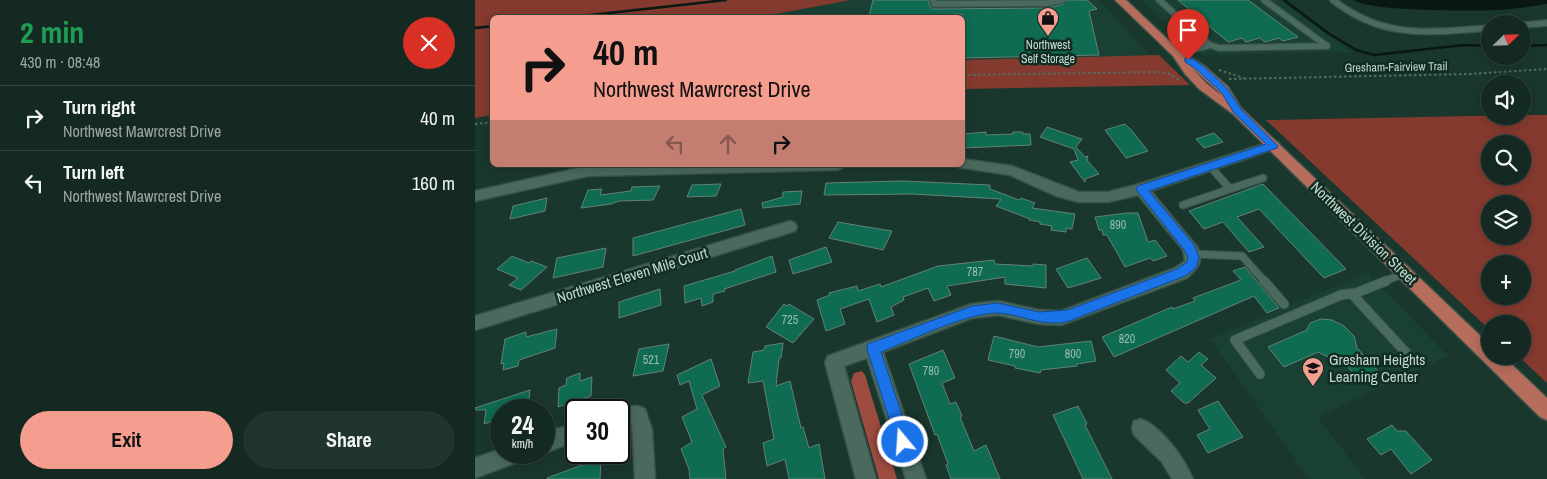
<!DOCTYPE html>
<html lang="en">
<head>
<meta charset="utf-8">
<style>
	:root { --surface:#142922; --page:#21352f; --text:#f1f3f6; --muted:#9da6a5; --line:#334540; --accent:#f59d8e }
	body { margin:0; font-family:"Archivo Narrow",sans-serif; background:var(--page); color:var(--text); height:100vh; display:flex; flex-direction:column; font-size:19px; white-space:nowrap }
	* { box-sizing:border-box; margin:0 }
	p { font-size:16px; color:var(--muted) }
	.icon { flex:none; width:28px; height:28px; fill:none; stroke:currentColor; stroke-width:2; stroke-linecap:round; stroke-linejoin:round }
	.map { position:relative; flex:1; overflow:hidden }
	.drawer { display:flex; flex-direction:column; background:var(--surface); width:475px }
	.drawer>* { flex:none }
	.top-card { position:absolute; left:15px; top:15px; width:475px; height:152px; border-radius:8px; box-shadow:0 2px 12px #0003,0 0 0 1px var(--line); background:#f59d8e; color:#111; overflow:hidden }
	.needle { width:32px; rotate:67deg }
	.tools { position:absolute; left:1006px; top:15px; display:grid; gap:10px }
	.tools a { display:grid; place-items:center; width:50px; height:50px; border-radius:50%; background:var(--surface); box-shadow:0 2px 12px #0003,0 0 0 1px var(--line); font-size:25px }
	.speed { position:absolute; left:15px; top:399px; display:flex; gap:10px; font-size:25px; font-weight:700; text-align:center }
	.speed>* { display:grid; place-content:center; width:65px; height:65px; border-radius:50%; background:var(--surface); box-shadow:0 2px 12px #0003,0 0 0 1px var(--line); line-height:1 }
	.speed small { font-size:12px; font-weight:400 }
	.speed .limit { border:2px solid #111; border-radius:8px; background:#fff; color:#111 }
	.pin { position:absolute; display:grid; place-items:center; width:42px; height:42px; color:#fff; margin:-51px -21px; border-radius:50% 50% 50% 0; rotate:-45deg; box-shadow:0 0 5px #0007 }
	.pin .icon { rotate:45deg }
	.me { position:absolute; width:55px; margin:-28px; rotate:342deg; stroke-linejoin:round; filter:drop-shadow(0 0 4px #0008) }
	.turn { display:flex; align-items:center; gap:18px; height:105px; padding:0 20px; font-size:22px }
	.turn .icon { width:65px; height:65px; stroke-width:2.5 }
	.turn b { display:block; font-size:35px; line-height:42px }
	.lanes { display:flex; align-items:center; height:48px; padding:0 20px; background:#0003; justify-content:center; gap:25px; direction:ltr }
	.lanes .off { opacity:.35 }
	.round { display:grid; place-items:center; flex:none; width:52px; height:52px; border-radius:26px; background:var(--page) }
	.overview { display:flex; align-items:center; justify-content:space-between; height:85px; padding:0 20px }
	h1 { font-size:30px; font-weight:800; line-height:38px; color:#1e9e55 }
	.cta { display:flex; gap:10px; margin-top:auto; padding:10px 20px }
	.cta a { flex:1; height:58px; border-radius:30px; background:var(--accent); color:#111; font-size:20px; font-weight:800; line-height:58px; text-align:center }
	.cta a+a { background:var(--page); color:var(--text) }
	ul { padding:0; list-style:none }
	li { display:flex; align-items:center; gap:15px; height:65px; padding:0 20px; border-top:1px solid var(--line) }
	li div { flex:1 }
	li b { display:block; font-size:19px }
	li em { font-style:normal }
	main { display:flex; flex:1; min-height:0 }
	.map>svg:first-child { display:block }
</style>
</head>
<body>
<main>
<section class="drawer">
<div class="overview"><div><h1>2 min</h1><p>430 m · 08:48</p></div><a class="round" style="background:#d93025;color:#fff"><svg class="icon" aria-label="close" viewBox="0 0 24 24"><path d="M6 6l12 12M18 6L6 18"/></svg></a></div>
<ul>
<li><svg class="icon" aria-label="right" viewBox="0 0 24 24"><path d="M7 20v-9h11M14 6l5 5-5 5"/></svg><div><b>Turn right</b><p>Northwest Mawrcrest Drive</p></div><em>40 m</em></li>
<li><svg class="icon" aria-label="left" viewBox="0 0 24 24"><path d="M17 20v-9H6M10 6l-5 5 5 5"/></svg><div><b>Turn left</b><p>Northwest Mawrcrest Drive</p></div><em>160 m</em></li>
</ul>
<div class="cta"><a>Exit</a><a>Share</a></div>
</section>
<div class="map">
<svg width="1072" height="479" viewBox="0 0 1072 479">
	<rect width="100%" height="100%" fill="#1a372d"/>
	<g fill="#194033">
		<path d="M376,0H624L676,56L488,60V18H279Z"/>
		<path d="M666,0H804L876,52L727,55Z"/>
		<path d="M892,273L973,356L843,417L890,479H834L735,339Z"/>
	</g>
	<g fill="#853a2f" fill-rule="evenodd">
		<path d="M0,0H376L279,18H18L17,115L0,118Z"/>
		<path d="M684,55L715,85L488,89V60Z"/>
		<path d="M1048,115H1072V383L1043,356H1048V324H1015V330L791,120ZM1015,144H1048V176H1015ZM1015,204H1048V236H1015ZM1015,264H1048V296H1015Z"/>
	</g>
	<path fill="#9f4c40" d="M387,371L390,375L422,479H404L376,381L379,373Z"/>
	<path fill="#091812" d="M879,0H1072V4C1057,6 1041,9 1026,10C1002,11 895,12 879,0Z"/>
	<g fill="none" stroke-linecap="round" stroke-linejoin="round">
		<g stroke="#091812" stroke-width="2.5">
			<path d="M809,0L853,33L881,50L899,55L989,45L1015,46"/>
			<path d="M89,18L251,0"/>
			<path d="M0,28L18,26"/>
			<path d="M1048,46L1072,45"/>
		</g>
	</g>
	<g fill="#0f6b52" stroke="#638276">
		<path d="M398,0H453L455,7L459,9L573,8L589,4L593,0H612L622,9L614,11L624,55L488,58V14L394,16Z"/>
		<path d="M703,0H773L823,37L808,41L804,38L790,42L785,38L771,42L767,38L753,42Z"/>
		<path d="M650,124L657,131L673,151L651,158L630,130Z"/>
		<path d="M572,127L607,139L601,147L610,157L613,156L612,160L624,174L610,179V182L595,162L603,160L599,149L565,137Z"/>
		<path d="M511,132V135L538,134V132H548V134H555L556,145L488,148V134Z"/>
		<path d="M739,133L748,142L729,148L721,139Z"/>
		<path d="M428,181L515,185V189L544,200L546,198L560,203L557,208L600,214L597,229L591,228V232L576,230L577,226L565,224V222L554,220L555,219L521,206L526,199L437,194L349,195L351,183Z"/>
		<path d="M246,184L241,196L212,197L217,185Z"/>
		<path d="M788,184L871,269L849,278L784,209L762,217L789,247L774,252L748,222L729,229L714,211Z"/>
		<path d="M185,186L178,200L144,201L136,204L106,208L113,190L127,189L125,195L156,191L157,187Z"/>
		<path d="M327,191L325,204L288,208L287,203L308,197V192Z"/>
		<path d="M72,198L70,211L35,219L38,206Z"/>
		<path d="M266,209L270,225L158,256V238Z"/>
		<path d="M652,213H663L673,242L680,240L692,256L678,261L675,258L650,267L632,235H628L627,230H624L620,217Z"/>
		<path d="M363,222L386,226L417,231L408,250L354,238Z"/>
		<path d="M351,247L357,262L318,274L314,260Z"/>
		<path d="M131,248L128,267L78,278L82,258Z"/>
		<path d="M37,256L54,263L56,261L72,267L46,290L34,285L43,278L22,269Z"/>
		<path d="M297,256L301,272L249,289L250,291L238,294V302L227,306L226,298L210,303L209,286L260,271V270Z"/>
		<path d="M612,258L626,278L593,288L581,269Z"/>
		<path d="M519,260L520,264L558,266V264L571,265V288L530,284V277L472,286L476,295L459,301L453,288L428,297L429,300L416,307L419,315L402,322L394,299L365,309L370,324L351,331L342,300L355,295L354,293L382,286L383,291L405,284L406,287L463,266Z"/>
		<path d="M770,267L804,308L792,313L779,296L639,357L627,337L697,307L698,309L720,301L718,298L766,280L758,271Z"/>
		<path d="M185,289L186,305L144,318V302Z"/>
		<path d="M309,304L312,306L314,304L339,319L318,343L291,327Z"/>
		<path d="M846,319L857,320L869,326L879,336L882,348L904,372L885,381L866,359L855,358L843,352L809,367L793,347L832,330L835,323Z"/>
		<path d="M82,329L80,348L44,360L43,366L28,370L29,363L26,364L30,339L51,332V337Z"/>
		<path d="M519,336L563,347L616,341L621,361L602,364V366L566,370L565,373L540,368V366L513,360Z"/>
		<path d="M308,343L306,358L304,359L301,386L315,381L326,428L328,427L334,448L344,444L350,479H314L310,459L292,466L288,443L299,439L288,381L273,383L278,352L289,350L290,346Z"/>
		<path d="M194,344L188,371L158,376L164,349Z"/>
		<path d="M468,350L480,378L467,383L475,404L481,402L487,416L485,417L499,451L511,445L525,479H476L471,465L473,464L462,434L460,435L434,364Z"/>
		<path d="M724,352L733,359L726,365L741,378L713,403H709L696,391L705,383L691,370L706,356L713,362Z"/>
		<path d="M236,359L245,386L227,395L251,447L248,449L251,479H215L214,469L206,449L217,442L207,417L222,409L214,381L205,385L202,375Z"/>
		<path d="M105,373V381L117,377L116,396L83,407L84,388L91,385L92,378Z"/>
		<path d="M55,390L53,410H26V418L9,424L11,410H1L0,408Z"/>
		<path d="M743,401L768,437L733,453L722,435L735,429L723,410Z"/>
		<path d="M603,406L612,424L610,425L637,479H608L578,415Z"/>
		<path d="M917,425L922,431H931L957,460L936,474L916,449L906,455L892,439Z"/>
		<path d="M126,458L125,479H72V478Z"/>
	</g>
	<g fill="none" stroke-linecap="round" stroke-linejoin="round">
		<g stroke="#385249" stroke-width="8">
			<g id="lane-far2">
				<path d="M458,0L459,4L573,3L588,0"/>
				<path d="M684,0L735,45"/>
				<path d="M858,0C909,40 954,32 1015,28"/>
				<path d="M1048,25L1072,23"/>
				<path d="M702,54L735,45L744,48L852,46L789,0"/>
			</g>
		</g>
		<g stroke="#385249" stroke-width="9">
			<g id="lane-far1">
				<path d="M735,166L755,189L788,178"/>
				<path d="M708,205L755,189"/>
				<path d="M717,254L767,256L790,282"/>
				<path d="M908,282L930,273"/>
			</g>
		</g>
		<g stroke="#385249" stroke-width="11">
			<g id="lane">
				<path d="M789,281L809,304"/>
				<path d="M877,294L934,356"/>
				<path d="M785,374L760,340L866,295L881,293L911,281"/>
			</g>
		</g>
		<g stroke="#385249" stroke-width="3">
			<g id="street">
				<path d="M798,141L803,142L805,145L803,148L676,191L723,248C728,263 723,268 712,278L586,325L564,324L523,315L497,318L408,352L451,479H431L392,358L369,366L401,479H381L350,362L353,356L497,304L523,301L564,310L586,311L700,268L710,261L708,250L663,195L633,202H604L581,196L535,175L483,167L482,165H488V159L537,166L604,192H633L664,184Z"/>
				<path d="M165,165H369L367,168L362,170L113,176L0,201V191L113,166Z"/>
				<path d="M315,221L320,223L322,227L320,231L0,330V316Z"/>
				<path d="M163,406L170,409L177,430L180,479H160L157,424L144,425V410H137L144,407Z"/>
				<path d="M666,419C688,428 709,458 718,479H697L687,462L659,435L657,428L659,421Z"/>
				<path d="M101,423V441L69,453V433Z"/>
				<path d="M26,449V452H54L51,459L0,478V458Z"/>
			</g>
		</g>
		<g stroke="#385249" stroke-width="3">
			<path id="primary" d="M640,0H651L706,52L728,65L753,87L766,108L1015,345V356H1028L1072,398V420L1065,417L758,114L724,89L710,74L698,56ZM716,67L744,92L746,95L732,84Z"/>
		</g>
		<g stroke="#546d64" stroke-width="2" stroke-dasharray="2.5 2.5" stroke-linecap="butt">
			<path d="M744,70L769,78"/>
			<path d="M488,75L679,72L692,73L706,81"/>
			<path d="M754,79L995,74L1072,69"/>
			<path d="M0,124L18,122"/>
		</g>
		<use href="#lane-far2" stroke="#4b6a5e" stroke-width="5.5"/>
		<use href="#lane-far1" stroke="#4b6a5e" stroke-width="7"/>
		<use href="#lane" stroke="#4b6a5e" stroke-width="9"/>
		<use href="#street" fill="#4b6a5e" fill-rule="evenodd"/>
		<use href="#primary" fill="#b66d5c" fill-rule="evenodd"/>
	</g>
	<path fill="#1a73e8" stroke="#114b97" d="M710,58H716L727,65L752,88L766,109L803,146L802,148L674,191L719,245L724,257L721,268L710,276L594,321C567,328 547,314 522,313C492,313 436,340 406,352L436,442L434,447L428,449L423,447L392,349L393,344L497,306L523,303L564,312L593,310L702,269L712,262L713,257L710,251L663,192L661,189L663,186L791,144L759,113L746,92L721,69L710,62Z"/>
	<defs>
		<g id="shop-pin" transform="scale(1.125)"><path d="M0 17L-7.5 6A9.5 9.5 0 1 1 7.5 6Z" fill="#f59d8e" stroke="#0f2d23"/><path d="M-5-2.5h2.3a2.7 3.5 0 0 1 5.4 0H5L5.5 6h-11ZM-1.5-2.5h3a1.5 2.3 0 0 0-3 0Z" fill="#111"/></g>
		<g id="school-pin" transform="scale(1.125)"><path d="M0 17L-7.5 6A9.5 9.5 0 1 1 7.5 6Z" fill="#f59d8e" stroke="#0f2d23"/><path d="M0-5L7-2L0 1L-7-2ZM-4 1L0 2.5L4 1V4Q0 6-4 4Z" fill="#111"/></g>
	</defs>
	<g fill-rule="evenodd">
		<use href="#shop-pin" x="573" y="18"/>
		<use href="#school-pin" x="838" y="368"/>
	</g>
	<g text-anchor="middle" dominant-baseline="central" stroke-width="5" stroke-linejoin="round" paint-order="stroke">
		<g font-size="12" fill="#c6d6cf" stroke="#0f2d23">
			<text x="573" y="45">Northwest<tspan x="573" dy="14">Self Storage</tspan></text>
		</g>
		<g font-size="12" fill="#c6d6cf" stroke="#0f2d23">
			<text transform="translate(921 67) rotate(-1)">Gresham-Fairview Trail</text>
		</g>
		<g font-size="12" fill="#98bbb0">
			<text x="643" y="225">890</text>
			<text x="500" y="272">787</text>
			<text x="315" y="320">725</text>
			<text x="652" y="339">820</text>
			<text x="542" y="354">790</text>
			<text x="598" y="354">800</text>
			<text x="176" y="360">521</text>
			<text x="456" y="371">780</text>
		</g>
		<g font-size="15" fill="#c6d6cf" stroke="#0f2d23">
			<text transform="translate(889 233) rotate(44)">Northwest Division Street</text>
			<text transform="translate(157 275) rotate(-17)">Northwest Eleven Mile Court</text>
		</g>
		<g font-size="15" fill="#c6d6cf" stroke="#0f2d23" text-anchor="start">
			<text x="854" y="359">Gresham Heights<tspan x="854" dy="17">Learning Center</tspan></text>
		</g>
	</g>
</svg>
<div class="tools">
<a><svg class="needle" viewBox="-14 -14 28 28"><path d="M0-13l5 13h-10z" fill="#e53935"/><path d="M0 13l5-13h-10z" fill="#9da6a5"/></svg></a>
<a><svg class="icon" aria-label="sound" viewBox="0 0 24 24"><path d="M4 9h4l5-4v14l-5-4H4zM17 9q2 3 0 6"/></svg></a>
<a><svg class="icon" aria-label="search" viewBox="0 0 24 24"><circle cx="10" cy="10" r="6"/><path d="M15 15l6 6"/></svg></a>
<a><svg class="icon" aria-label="layers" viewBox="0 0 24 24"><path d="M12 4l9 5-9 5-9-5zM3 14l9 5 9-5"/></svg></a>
<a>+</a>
<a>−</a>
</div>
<div class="speed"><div>24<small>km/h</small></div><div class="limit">30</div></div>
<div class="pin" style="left:713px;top:60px;background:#d93025"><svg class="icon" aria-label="arrive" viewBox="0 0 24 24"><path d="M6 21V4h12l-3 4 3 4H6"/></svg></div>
<svg class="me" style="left:428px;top:442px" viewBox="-20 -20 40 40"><circle r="17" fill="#1a73e8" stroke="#fff" stroke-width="3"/><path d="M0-11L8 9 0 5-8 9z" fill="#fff"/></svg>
<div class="top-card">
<div class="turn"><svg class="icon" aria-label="right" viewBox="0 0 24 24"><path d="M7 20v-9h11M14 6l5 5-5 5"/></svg><div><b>40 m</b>Northwest Mawrcrest Drive</div></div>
<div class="lanes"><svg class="icon off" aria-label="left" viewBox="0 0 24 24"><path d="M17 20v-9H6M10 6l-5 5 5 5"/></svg><svg class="icon off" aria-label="ahead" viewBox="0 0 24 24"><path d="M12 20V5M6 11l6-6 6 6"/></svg><svg class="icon" aria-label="right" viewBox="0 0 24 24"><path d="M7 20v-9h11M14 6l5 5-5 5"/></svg></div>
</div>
</div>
</main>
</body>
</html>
